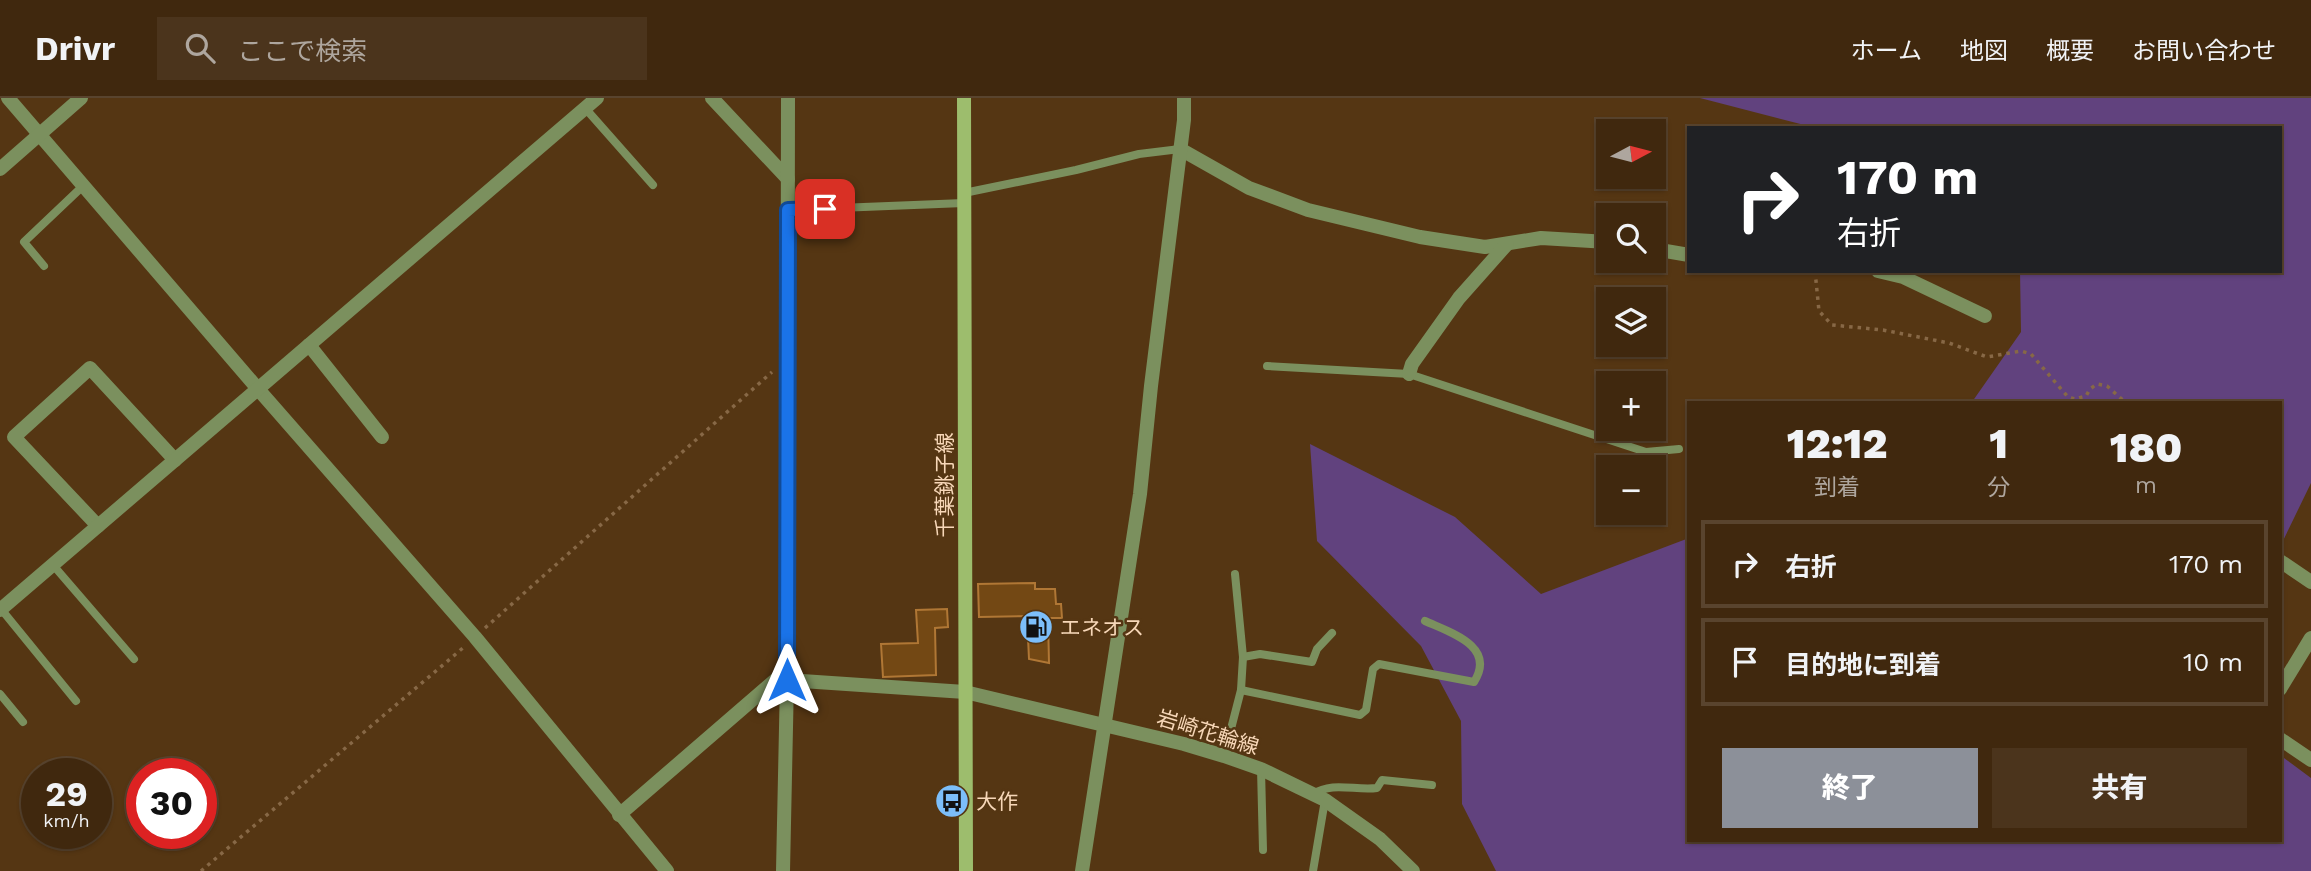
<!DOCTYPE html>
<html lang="ja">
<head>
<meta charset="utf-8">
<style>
	:root { --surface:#40280e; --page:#4b341c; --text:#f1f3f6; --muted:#aea69e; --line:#59442e; --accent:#8c9099 }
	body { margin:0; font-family:"Work Sans","Noto Sans JP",sans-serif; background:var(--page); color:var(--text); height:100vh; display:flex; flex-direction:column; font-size:26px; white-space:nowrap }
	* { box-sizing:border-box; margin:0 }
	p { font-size:23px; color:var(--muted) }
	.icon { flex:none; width:38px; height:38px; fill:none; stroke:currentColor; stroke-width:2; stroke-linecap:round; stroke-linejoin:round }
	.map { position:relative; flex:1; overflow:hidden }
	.panel { position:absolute; left:1687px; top:303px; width:595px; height:441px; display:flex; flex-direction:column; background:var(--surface); border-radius:0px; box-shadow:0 2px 5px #0004,0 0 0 2px var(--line) }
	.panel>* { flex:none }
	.banner { position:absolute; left:1687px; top:28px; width:595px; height:147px; border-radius:0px; box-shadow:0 2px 5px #0004,0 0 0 2px var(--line); background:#202124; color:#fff; overflow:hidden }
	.needle { width:46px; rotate:83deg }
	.tools { position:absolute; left:1596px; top:21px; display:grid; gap:14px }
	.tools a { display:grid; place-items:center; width:70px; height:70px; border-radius:0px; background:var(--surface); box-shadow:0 2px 5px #0004,0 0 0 2px var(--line); font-size:35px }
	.speed { position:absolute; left:21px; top:660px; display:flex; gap:14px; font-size:35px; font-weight:700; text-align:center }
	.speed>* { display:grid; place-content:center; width:91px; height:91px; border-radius:50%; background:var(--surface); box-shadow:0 2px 5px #0004,0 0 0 2px var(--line); line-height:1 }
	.speed small { font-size:18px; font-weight:400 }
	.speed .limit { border:10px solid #d22; background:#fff; color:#111 }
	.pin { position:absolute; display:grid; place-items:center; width:60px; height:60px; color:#fff; margin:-30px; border-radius:14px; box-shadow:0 4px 10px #0006 }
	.me { position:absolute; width:77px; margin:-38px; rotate:0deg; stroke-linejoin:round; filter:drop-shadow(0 0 5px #0008) }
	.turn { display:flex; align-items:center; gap:24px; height:147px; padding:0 35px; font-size:32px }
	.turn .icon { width:91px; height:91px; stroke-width:2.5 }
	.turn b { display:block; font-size:49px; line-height:60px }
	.eta { display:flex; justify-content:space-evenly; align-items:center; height:119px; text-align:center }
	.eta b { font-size:42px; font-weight:800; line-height:49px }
	.button { display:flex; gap:14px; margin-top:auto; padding:14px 35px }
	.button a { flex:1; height:80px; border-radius:0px; background:var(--accent); color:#fff; font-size:28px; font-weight:800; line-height:80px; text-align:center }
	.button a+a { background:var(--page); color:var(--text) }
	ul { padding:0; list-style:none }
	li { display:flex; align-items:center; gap:21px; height:88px; margin:0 14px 10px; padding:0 21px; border:4px solid var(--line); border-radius:0px }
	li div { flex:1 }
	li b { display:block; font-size:26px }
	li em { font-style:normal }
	header { display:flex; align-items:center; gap:42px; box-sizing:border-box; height:98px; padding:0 35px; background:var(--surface); border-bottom:2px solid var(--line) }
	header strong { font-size:33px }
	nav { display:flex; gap:38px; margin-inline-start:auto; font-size:24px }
	.search { width:490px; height:63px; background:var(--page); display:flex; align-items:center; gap:18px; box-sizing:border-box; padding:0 24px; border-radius:0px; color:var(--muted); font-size:26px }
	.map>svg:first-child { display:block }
</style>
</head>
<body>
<header>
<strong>Drivr</strong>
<div class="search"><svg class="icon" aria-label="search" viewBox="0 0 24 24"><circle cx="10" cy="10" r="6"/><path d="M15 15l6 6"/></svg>ここで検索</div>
<nav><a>ホーム</a><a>地図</a><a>概要</a><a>お問い合わせ</a></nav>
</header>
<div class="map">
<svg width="2311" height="773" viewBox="0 0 2311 773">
	<rect width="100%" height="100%" fill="#553613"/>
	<g fill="#61427e">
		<path d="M1700,0H2311V385L2280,449V304H1972L2021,234L2020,173H2280V30H1816Z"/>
		<path d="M1310,346L1455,419L1541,496L1689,440V742H2280V657L2311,680V773H1496L1462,706L1461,623L1421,548L1317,443Z"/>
	</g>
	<g fill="#734814" stroke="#b07735" stroke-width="2">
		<path d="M1035,485V491H1055L1056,506H1061L1062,520H1048L1049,565L1029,561L1027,518L979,519L978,486Z"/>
		<path d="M947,511L948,529L935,530L936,577L883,579L881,546L918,545L916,512Z"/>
	</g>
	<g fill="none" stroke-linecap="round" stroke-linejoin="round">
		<g stroke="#876846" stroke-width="3.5" stroke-dasharray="3.5 5" stroke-linecap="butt">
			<path d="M1815,173L1819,213L1832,227L1883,232L1949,245L1987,259L2021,253L2031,256L2068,299L2075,301L2086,298L2090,291L2097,286L2107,288L2125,304"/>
			<path d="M485,530L772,274"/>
			<path d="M201,773L464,549"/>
		</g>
		<g stroke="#7b905e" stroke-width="8">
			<path d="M585,10L653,87"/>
			<path d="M964,95L1076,72L1139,56L1180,51"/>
			<path d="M788,112L964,105"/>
			<path d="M44,168L24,144L83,88"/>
			<path d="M1267,268L1409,276L1646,354L1679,351"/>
			<path d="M53,467L134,561"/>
			<path d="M1,511L76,603"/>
			<path d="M1243,559L1260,556L1312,564L1317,551L1332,535"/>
			<path d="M1241,592L1360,617L1366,612L1373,571L1379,566L1474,584C1497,548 1449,534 1425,523"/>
			<path d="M0,596L23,624"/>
			<path d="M1224,658L1241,592L1243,559L1235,476"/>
			<path d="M1261,671L1263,752"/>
			<path d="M1313,696C1333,683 1355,693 1377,690L1382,682L1432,687"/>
			<path d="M1313,773L1325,702"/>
		</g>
		<g stroke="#7b905e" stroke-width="14">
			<path d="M8,0L258,291L475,539L667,773"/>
			<path d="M712,0L788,81"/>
			<path d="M1180,51L1249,90L1308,112L1420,139L1485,149L1541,140L1608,144"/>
			<path d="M0,71L81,0"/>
			<path d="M1654,151L1689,157"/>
			<path d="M1878,173L1903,179L1985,218"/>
			<path d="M309,247L382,339"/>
			<path d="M1409,276L1412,266L1459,200L1507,146"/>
			<path d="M98,428L14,339L90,270L175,362"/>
			<path d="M2280,463L2311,484"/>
			<path d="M0,512L597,0"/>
			<path d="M787,582L965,594L1184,646L1224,658L1261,671L1325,702L1380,741L1413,773"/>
			<path d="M2280,591L2311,540"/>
			<path d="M2280,641L2311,662"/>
			<path d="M619,717L787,572"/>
			<path d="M783,773L787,582L788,0"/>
			<path d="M1082,773L1140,396L1151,288L1184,22V0"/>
		</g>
		<path stroke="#9dbd6d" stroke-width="14" d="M964,0L966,773"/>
	</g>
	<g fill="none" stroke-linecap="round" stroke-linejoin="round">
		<g stroke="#114b97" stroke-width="18">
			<path id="route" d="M787,582L788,112L825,111"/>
		</g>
		<use href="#route" stroke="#1a73e8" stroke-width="12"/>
	</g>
	<defs>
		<g id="fuel-disc" transform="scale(1.75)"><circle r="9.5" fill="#7cbef9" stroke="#553613"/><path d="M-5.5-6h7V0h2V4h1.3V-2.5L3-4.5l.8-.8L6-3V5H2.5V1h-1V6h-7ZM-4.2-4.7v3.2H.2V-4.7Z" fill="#111"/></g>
		<g id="bus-disc" transform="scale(1.75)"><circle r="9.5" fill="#7cbef9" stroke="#553613"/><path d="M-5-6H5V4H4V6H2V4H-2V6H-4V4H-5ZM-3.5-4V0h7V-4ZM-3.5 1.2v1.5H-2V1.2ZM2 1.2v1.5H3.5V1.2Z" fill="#111"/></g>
	</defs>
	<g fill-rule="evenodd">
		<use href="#fuel-disc" x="1036" y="529"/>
		<use href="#bus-disc" x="952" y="703"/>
	</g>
	<g text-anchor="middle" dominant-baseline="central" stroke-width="5" stroke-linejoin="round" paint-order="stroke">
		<g font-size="21" fill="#f7d7b8" stroke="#553613">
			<text transform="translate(944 387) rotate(-90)">千葉銚子線</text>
			<text transform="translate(1208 634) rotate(17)">岩崎花輪線</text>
		</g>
		<g font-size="21" fill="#f7d7b8" stroke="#553613" text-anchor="start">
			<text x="1060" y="529">エネオス</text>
			<text x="976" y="703">大作</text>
		</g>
	</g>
</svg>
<div class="tools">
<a><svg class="needle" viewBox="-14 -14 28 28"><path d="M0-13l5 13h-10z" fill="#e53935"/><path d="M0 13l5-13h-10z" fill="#aea69e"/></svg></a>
<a><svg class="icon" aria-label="search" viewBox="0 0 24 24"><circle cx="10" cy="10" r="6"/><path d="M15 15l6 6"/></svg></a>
<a><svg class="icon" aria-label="layers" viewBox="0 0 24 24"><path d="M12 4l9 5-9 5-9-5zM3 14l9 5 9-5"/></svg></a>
<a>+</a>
<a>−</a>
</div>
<div class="speed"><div>29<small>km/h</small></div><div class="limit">30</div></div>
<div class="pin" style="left:825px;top:111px;background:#d93025"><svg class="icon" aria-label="arrive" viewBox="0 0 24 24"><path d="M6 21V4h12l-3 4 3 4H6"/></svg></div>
<svg class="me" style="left:787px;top:582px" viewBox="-20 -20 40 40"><path d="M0-17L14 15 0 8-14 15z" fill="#1a73e8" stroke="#fff" stroke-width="4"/></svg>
<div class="banner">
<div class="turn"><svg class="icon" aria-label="right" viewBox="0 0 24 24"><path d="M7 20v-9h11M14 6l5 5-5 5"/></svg><div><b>170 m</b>右折</div></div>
</div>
<section class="panel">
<div class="eta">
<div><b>12:12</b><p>到着</p></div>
<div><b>1</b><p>分</p></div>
<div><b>180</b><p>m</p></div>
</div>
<ul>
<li><svg class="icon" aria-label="right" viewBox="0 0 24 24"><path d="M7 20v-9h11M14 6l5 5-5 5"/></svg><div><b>右折</b></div><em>170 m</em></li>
<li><svg class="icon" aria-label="arrive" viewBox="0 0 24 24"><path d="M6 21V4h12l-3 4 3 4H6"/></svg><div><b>目的地に到着</b></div><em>10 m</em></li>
</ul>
<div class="button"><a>終了</a><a>共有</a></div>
</section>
</div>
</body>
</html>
